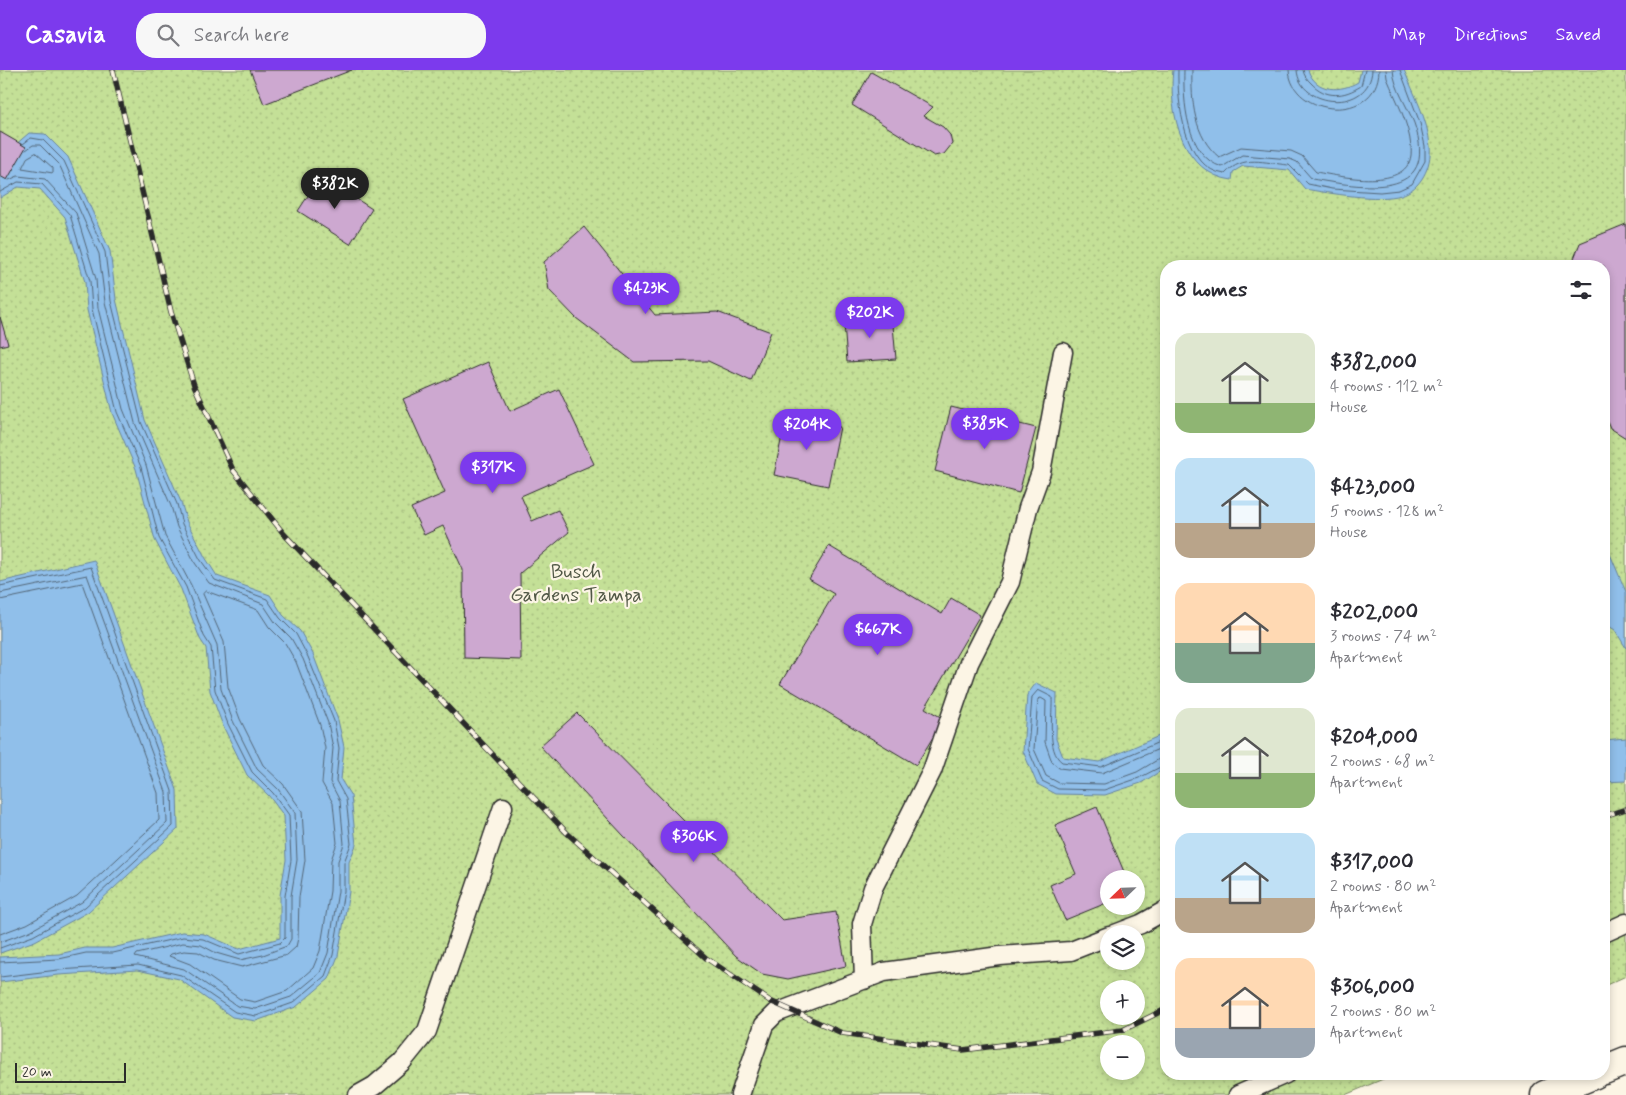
<!DOCTYPE html>
<meta charset="utf-8">
<style>
body{margin:0;font-family:Mynerve,sans-serif;background:#f7f7f7;color:#2b2b33;height:100vh;display:flex;flex-direction:column;font-size:19px;white-space:nowrap}
*{box-sizing:border-box;margin:0}
p{font-size:16px;color:#7c7c81}
.icon{flex:none;width:28px;height:28px;fill:none;stroke:currentColor;stroke-width:2;stroke-linecap:round;stroke-linejoin:round}
.map{position:relative;flex:1;overflow:hidden}
.drawer{position:absolute;left:1160px;top:190px;width:450px;height:820px;display:flex;flex-direction:column;background:#fff;border-radius:20px;box-shadow:0 2px 8px #0003}
.drawer>*{flex:none}
.needle{width:32px;rotate:247deg}
.controls{position:absolute;left:1100px;top:800px;display:grid;gap:10px}
.controls a{display:grid;place-items:center;width:45px;height:45px;border-radius:50%;background:#fff;box-shadow:0 2px 8px #0003;font-size:25px}
.scale{position:absolute;left:15px;bottom:12px;width:111px;box-sizing:border-box;padding-left:5px;border:2px solid #2b2b2b;border-top:0;font-size:14px;line-height:18px;white-space:nowrap;color:#2b2b2b;-webkit-text-stroke:4px #fcf5e5;paint-order:stroke}
.price{position:absolute;translate:-50% -42px;padding:0 11px;border-radius:18px;background:#7c3aed;color:#fff;font-size:16px;line-height:32px;filter:drop-shadow(0 1px 2px #0008)}
.price::after{content:'';position:absolute;left:50%;top:30px;width:15px;height:11px;margin-left:-8px;background:inherit;clip-path:polygon(0 0,100% 0,50% 100%)}
.price.on{background:#222;color:#fff}
ul{padding:0;list-style:none}
li{display:flex;align-items:center;gap:15px;height:125px;padding:0 15px}
li span{display:grid;place-items:center;flex:none;width:140px;height:100px;border-radius:15px;color:#555}
li>.icon{margin-inline-start:auto}
span .icon{width:60px;height:60px;fill:#fffc;stroke-width:1}
li b{font-size:21px}
h2{display:flex;justify-content:space-between;align-items:center;height:60px;padding:0 15px;font-size:21px}
header{display:flex;align-items:center;gap:30px;box-sizing:border-box;height:70px;padding:0 25px;background:#7c3aed;color:#fff}
header strong{font-size:24px}
nav{display:flex;gap:28px;margin-inline-start:auto;font-size:18px}
.search{width:350px;height:45px;background:#f7f7f7;display:flex;align-items:center;gap:12px;box-sizing:border-box;padding:0 18px;border-radius:20px;color:#7c7c81;font-size:19px}
.map>svg:first-child{display:block}
.park{fill:url(#park-dots);stroke:#788661;fill-rule:evenodd}
.water{fill:#90bfea;stroke:#68849e}
.lines{fill:none;stroke-linecap:round;stroke-linejoin:round}
.shore{stroke:#536677;stroke-width:1}
.building{fill:#cda8d0;stroke:#2b2b2b}
.lane-casing{stroke:#2b2b2b;stroke-width:21}
.secondary-casing{stroke:#2b2b2b;stroke-width:31}
.lane{stroke:#fcf5e5;stroke-width:18}
.secondary{stroke:#fcf5e5;stroke-width:28}
.rail-casing{stroke:#2b2b2b;stroke-width:5.5}
.rail{stroke:#fcf5e5;stroke-width:4;stroke-dasharray:11;stroke-linecap:butt}
.labels{text-anchor:middle;dominant-baseline:central;stroke-width:4.5;stroke-linejoin:round;paint-order:stroke}
.park-label{font-size:20px;fill:#515846;stroke:#fcf5e5}
</style>
<header>
<strong>Casavia</strong>
<div class="search"><svg class="icon" aria-label="search" viewBox="0 0 24 24"><circle cx="10" cy="10" r="6"/><path d="M15 15l6 6"/></svg>Search here</div>
<nav><a>Map</a><a>Directions</a><a>Saved</a></nav>
</header>
<div class="map">
<svg width="1626" height="1025" viewBox="0 0 1626 1025">
<defs>
<pattern id="park-dots" width="8" height="8" patternUnits="userSpaceOnUse" patternTransform="scale(1.25)"><rect width="8" height="8" fill="#c4e097"/><path d="M2 2h.1M6 6h.1" fill="none" stroke="#a9c082" stroke-width="1.8" stroke-linecap="round"/></pattern>
</defs>
<rect width="100%" height="100%" fill="#fcf5e5"/>
<filter id="ink" filterUnits="userSpaceOnUse"><feTurbulence type="fractalNoise" baseFrequency=".02" numOctaves="2"/><feDisplacementMap in="SourceGraphic" scale="10" xChannelSelector="R" yChannelSelector="G"/><feConvolveMatrix kernelMatrix="1 2 1 2 8 2 1 2 1" color-interpolation-filters="sRGB"/></filter>
<g filter="url(#ink)">
<!-- park -->
<path class="park" d="M 0,0 L 1626,0 L 1626,906 L 1604,916 L 1604,196 L 1166,196 L 1166,1004 L 1395,1004 L 1345,1025 L 0,1025 ZM 1109,809 L 1136,809 L 1136,836 L 1109,836 ZM 1109,864 L 1136,864 L 1136,891 L 1109,891 ZM 1109,919 L 1136,919 L 1136,946 L 1109,946 ZM 1109,974 L 1136,974 L 1136,1001 L 1109,1001 Z"/>
<!-- water -->
<path class="water" d="M 1173,0 L 1308,0 C 1316,23 1341,22 1358,12 L 1361,0 L 1404,0 C 1414,24 1428,50 1430,76 C 1432,96 1421,119 1401,125 C 1379,132 1328,123 1305,119 L 1289,100 L 1243,96 L 1233,102 L 1232,110 C 1183,104 1168,43 1173,0 Z
M 29,63 L 45,64 L 68,87 L 110,181 L 116,229 L 145,350 L 181,432 L 187,452 L 205,487 L 217,506 L 270,525 L 283,545 L 300,561 L 313,584 L 338,650 L 344,677 L 341,710 L 351,726 L 356,775 L 349,792 L 349,822 L 338,886 L 329,909 L 296,937 L 256,951 L 232,947 L 179,909 L 137,900 L 59,905 L 0,912 L 0,887 L 59,884 L 85,878 L 112,878 L 182,862 L 204,864 L 239,879 L 280,868 L 280,825 L 286,790 L 284,746 L 269,726 L 247,705 L 223,656 L 210,621 L 206,578 L 200,569 L 181,519 L 155,470 L 136,399 L 112,343 L 87,240 L 85,212 L 65,147 L 40,119 L 18,117 L 0,128 L 0,88 Z
M 1604,479 L 1610,484 L 1626,522 L 1626,578 L 1615,560 L 1604,553 Z
M 94,490 L 177,720 L 178,759 L 88,842 L 35,871 L 0,883 L 0,512 Z
M 1036,613 L 1057,623 L 1056,669 L 1063,687 L 1099,692 L 1166,663 L 1166,698 L 1141,713 L 1105,725 L 1056,724 L 1037,714 L 1023,681 L 1027,625 Z
M 1626,668 L 1626,711 L 1604,712 L 1604,670 Z"/>
<g class="lines">
<!-- shore -->
<path class="shore" d="M 1178,0 C 1177,32 1184,99 1225,104 C 1243,84 1264,93 1289,95 L 1308,114 L 1332,119 L 1380,122 L 1399,120 L 1412,114 L 1425,91 L 1425,76 L 1420,53 L 1400,0
M 1184,0 C 1183,30 1186,86 1222,97 L 1242,85 L 1290,89 L 1297,92 L 1312,109 C 1359,117 1442,133 1414,53 C 1408,37 1394,18 1393,0
M 1192,0 C 1191,31 1194,67 1219,87 L 1241,77 L 1291,81 L 1302,86 L 1316,102 C 1343,107 1416,123 1411,77 C 1409,53 1396,30 1387,8 L 1386,0
M 1289,0 C 1291,47 1378,55 1379,0
M 1297,0 C 1299,38 1370,44 1372,0
M 1303,0 C 1304,6 1307,9 1311,13 C 1326,29 1344,27 1361,16 L 1365,0
M 36,83 L 53,98 L 53,103 L 22,98 L 27,88 Z
M 9,110 L 18,106 L 45,109 L 76,143 L 96,209 L 98,238 L 123,339 L 146,395 L 165,466 L 191,515 L 217,575 L 221,619 L 233,651 L 257,699 L 278,719 L 295,743 L 297,790 L 291,826 L 291,869 L 287,876 L 263,885 L 240,890 L 216,883 L 201,875 L 183,873 L 137,884 L 135,887 L 184,899 L 237,936 L 255,939 L 291,927 L 320,903 L 328,883 L 338,821 L 338,791 L 344,774 L 340,731 L 330,712 L 333,678 L 328,653 L 303,589 L 291,568 L 275,552 L 263,534 L 209,513 L 195,493 L 177,457 L 171,436 L 135,353 L 105,232 L 99,184 L 59,94 L 40,75 L 33,75 L 26,80
M 0,122 L 18,112 L 42,114 L 70,145 L 90,211 L 92,239 L 117,342 L 141,397 L 159,468 L 186,517 L 204,566 L 211,577 L 215,620 L 228,654 L 252,702 L 273,723 L 289,745 L 291,790 L 285,826 L 285,868 L 280,873 L 239,884 L 203,869 L 183,867 L 113,883 L 86,883 L 59,889 L 0,892
M 0,516 L 91,497 L 172,721 L 173,756 L 85,837 L 33,866 L 0,878
M 206,521 L 258,540 L 269,557 L 285,573 L 296,592 L 320,655 L 325,678 L 322,713 L 333,733 L 337,773 L 331,790 L 330,821 L 320,881 L 313,898 L 287,921 L 255,932 L 240,929 L 190,894 L 169,886 L 171,884 L 184,881 L 198,882 L 214,890 L 242,897 L 287,885 L 296,877 L 298,868 L 299,827 L 305,790 L 302,741 L 283,714 L 263,695 L 240,649 L 228,617 L 224,572 L 203,524 Z
M 0,523 L 87,505 L 166,722 L 167,753 L 82,832 L 30,861 L 0,872
M 0,530 L 82,513 L 158,723 L 159,750 L 77,826 L 27,854 L 0,864
M 1166,669 L 1101,697 L 1062,692 C 1046,681 1053,644 1052,627 L 1038,620 L 1032,627 L 1028,679 L 1042,711 L 1058,719 L 1104,720 L 1139,708 L 1166,694
M 1166,676 L 1102,703 L 1059,698 L 1052,692 L 1045,672 L 1046,631 L 1041,628 L 1038,629 L 1034,679 L 1046,706 L 1059,713 L 1104,714 L 1137,702 L 1159,689 L 1166,688
M 0,907 L 58,900 L 138,895 L 181,905 L 235,942 L 256,946 L 293,933 L 325,906 L 333,885 L 344,821 L 344,792 L 351,774 L 346,729 L 336,711 L 339,678 L 334,651 L 308,587 L 296,564 L 280,548 L 267,529 L 215,510 L 200,489 L 182,454 L 177,434 L 141,352 L 111,231 L 105,182 L 64,91 L 43,70 L 31,68 L 23,74"/>
</g>
<!-- building -->
<path class="building" d="M 250,0 L 352,0 L 264,34 Z
M 871,2 L 933,37 L 924,46 L 943,57 L 950,65 L 952,74 L 944,84 L 934,86 L 852,35 Z
M 0,62 L 26,77 L 7,110 L 0,106 Z
M 321,106 L 372,139 L 350,174 L 298,141 Z
M 1626,154 L 1626,368 L 1610,358 L 1604,343 L 1604,196 L 1571,196 L 1580,173 Z
M 584,157 L 655,245 L 717,242 L 771,262 L 751,311 L 708,291 L 634,292 L 576,248 L 549,220 L 544,192 Z
M 892,244 L 896,289 L 847,292 L 844,253 Z
M 0,247 L 8,274 L 0,276 Z
M 488,292 L 510,341 L 559,319 L 594,394 L 521,426 L 532,451 L 558,440 L 569,462 L 520,503 L 521,590 L 464,588 L 463,500 L 443,456 L 424,465 L 411,438 L 445,423 L 403,329 Z
M 951,337 L 1036,358 L 1019,423 L 935,401 Z
M 786,346 L 840,357 L 828,416 L 774,405 Z
M 829,476 L 942,544 L 951,528 L 980,545 L 925,638 L 944,649 L 916,695 L 780,614 L 834,524 L 809,509 Z
M 577,643 L 782,850 L 836,842 L 846,896 L 788,909 L 762,904 L 736,886 L 540,676 Z
M 1097,737 L 1127,809 L 1109,809 L 1109,832 L 1065,850 L 1050,815 L 1076,804 L 1055,755 Z"/>
<g class="lines">
<defs>
<path id="lane" d="M 1604,863 L 1626,853
M 1115,864 L 1141,854 L 1166,840
M 864,910 L 862,854 L 873,818 L 932,701 L 969,593 L 1010,512 L 1028,438 L 1041,402 L 1063,282
M 358,1025 L 374,1016 L 402,992 L 427,961 L 503,737
M 740,1025 L 764,955 L 776,943 L 884,902 L 1000,886 L 1071,881 L 1109,866
M 1238,1025 L 1286,1004"/>
<path id="secondary" d="M 1604,1000 L 1626,991
M 1545,1025 L 1595,1004"/>
</defs>
<!-- lane casing -->
<use href="#lane" class="lane-casing"/>
<!-- secondary casing -->
<use href="#secondary" class="secondary-casing"/>
<!-- lane -->
<use href="#lane" class="lane"/>
<!-- secondary -->
<use href="#secondary" class="secondary"/>
<defs>
<path id="rail" d="M 113,0 L 171,242 L 194,315 L 233,400 L 284,464 L 567,763 L 706,888 L 770,931 L 842,963 L 963,980 L 1123,960 L 1166,939
M 1604,746 L 1626,739"/>
</defs>
<!-- rail casing -->
<use href="#rail" class="rail-casing"/>
<!-- rail -->
<use href="#rail" class="rail"/>
</g>
</g>
<g class="labels">
<!-- park labels -->
<g class="park-label">
<text x="576" y="502">Busch<tspan x="576" dy="23">Gardens Tampa</tspan></text>
</g>
</g>
</svg>
<div class="controls">
<a><svg class="needle" viewBox="-14 -14 28 28"><path d="M0-13l5 13h-10z" fill="#e53935"/><path d="M0 13l5-13h-10z" fill="#7c7c81"/></svg></a>
<a><svg class="icon" aria-label="layers" viewBox="0 0 24 24"><path d="M12 4l9 5-9 5-9-5zM3 14l9 5 9-5"/></svg></a>
<a>+</a>
<a>−</a>
</div>
<div class="scale">20 m</div>
<b class="price on" style="left:335px;top:140px">$382K</b>
<b class="price" style="left:646px;top:245px">$423K</b>
<b class="price" style="left:870px;top:269px">$202K</b>
<b class="price" style="left:985px;top:380px">$385K</b>
<b class="price" style="left:807px;top:381px">$204K</b>
<b class="price" style="left:493px;top:424px">$317K</b>
<b class="price" style="left:878px;top:586px">$667K</b>
<b class="price" style="left:694px;top:793px">$306K</b>
<section class="drawer">
<h2>8 homes<svg class="icon" aria-label="filters" viewBox="0 0 24 24"><path d="M4 7h16M4 17h16"/><circle cx="9" cy="7" r="2"/><circle cx="15" cy="17" r="2"/></svg></h2>
<ul>
<li><span style="background:linear-gradient(#dfe7d0 70%,#8fb573 0)"><svg class="icon" aria-label="home" viewBox="0 0 24 24"><path d="M3 11l9-7 9 7M6 9v11h12V9"/></svg></span><div><b>$382,000</b><p>4 rooms · 112 m²</p><p>House</p></div></li>
<li><span style="background:linear-gradient(#bfe0f5 65%,#b9a48a 0)"><svg class="icon" aria-label="home" viewBox="0 0 24 24"><path d="M3 11l9-7 9 7M6 9v11h12V9"/></svg></span><div><b>$423,000</b><p>5 rooms · 128 m²</p><p>House</p></div></li>
<li><span style="background:linear-gradient(#ffd9b3 60%,#7fa58c 0)"><svg class="icon" aria-label="home" viewBox="0 0 24 24"><path d="M3 11l9-7 9 7M6 9v11h12V9"/></svg></span><div><b>$202,000</b><p>3 rooms · 74 m²</p><p>Apartment</p></div></li>
<li><span style="background:linear-gradient(#dfe7d0 65%,#8fb573 0)"><svg class="icon" aria-label="home" viewBox="0 0 24 24"><path d="M3 11l9-7 9 7M6 9v11h12V9"/></svg></span><div><b>$204,000</b><p>2 rooms · 68 m²</p><p>Apartment</p></div></li>
<li><span style="background:linear-gradient(#bfe0f5 65%,#b9a48a 0)"><svg class="icon" aria-label="home" viewBox="0 0 24 24"><path d="M3 11l9-7 9 7M6 9v11h12V9"/></svg></span><div><b>$317,000</b><p>2 rooms · 80 m²</p><p>Apartment</p></div></li>
<li><span style="background:linear-gradient(#ffd9b3 70%,#9aa5b1 0)"><svg class="icon" aria-label="home" viewBox="0 0 24 24"><path d="M3 11l9-7 9 7M6 9v11h12V9"/></svg></span><div><b>$306,000</b><p>2 rooms · 80 m²</p><p>Apartment</p></div></li>
</ul>
</section>
</div>
